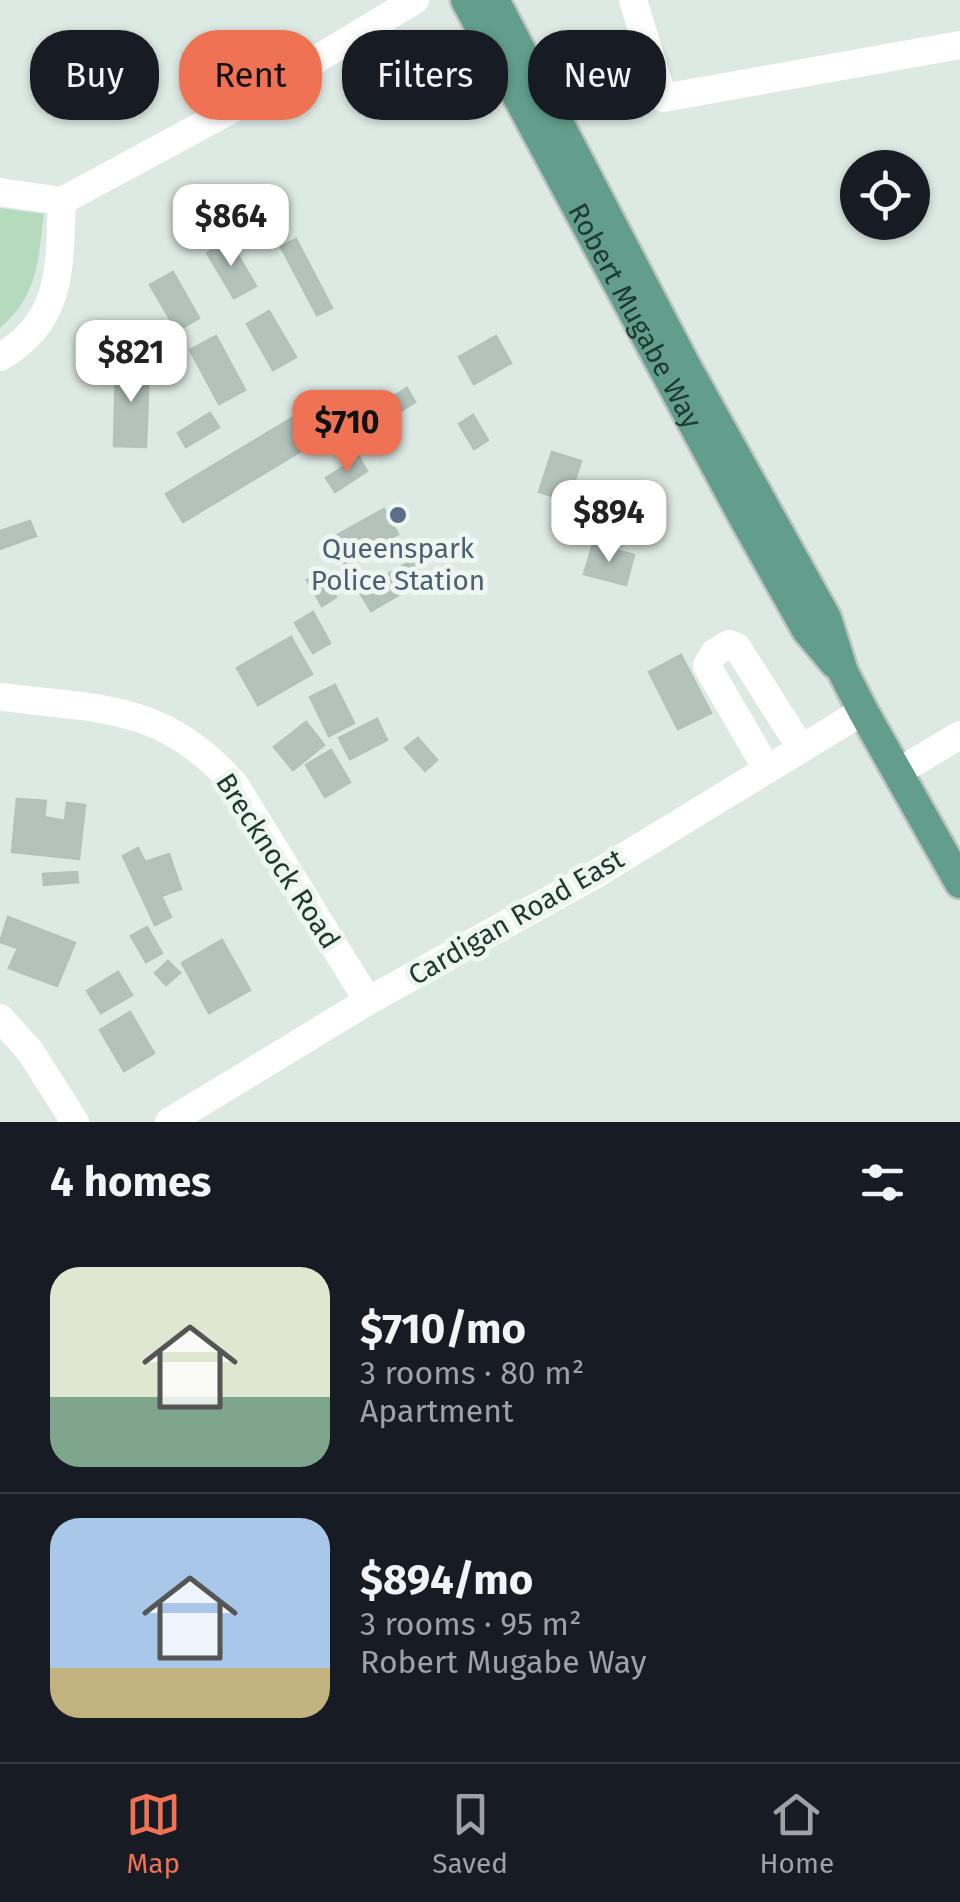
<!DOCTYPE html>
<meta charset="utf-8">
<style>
body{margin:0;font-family:"Fira Sans",sans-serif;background:#242831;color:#f1f3f6;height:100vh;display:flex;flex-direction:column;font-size:38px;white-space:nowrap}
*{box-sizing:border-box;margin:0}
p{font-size:32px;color:#9ea1a6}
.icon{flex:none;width:55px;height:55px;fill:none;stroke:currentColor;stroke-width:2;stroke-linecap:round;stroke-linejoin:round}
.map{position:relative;height:1122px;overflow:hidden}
.sheet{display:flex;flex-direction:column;background:#171b24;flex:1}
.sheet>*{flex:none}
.top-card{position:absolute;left:30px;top:30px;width:900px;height:90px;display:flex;gap:20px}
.controls{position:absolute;left:840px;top:150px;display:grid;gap:20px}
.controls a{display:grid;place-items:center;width:90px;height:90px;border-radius:50%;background:#171b24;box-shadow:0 2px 8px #0004;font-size:50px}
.price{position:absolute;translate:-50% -85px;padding:0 22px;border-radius:20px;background:#fff;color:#222;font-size:32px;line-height:65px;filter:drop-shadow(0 2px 5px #0008)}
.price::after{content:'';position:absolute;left:50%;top:60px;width:30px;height:22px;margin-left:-15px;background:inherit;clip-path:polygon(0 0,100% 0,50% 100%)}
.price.current{background:#ef7255;color:#111}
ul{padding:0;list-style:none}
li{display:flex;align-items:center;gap:30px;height:250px;padding:0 50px}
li+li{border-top:2px solid #363941}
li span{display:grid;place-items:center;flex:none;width:280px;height:200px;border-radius:30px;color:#555}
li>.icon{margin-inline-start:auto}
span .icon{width:120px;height:120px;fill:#fffc;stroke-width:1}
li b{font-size:42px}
h2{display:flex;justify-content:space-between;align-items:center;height:120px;padding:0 50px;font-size:42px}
.chip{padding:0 35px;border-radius:40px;background:#171b24;box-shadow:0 2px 8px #0004;font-size:35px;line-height:90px}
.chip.current{background:#ef7255;color:#111}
.tab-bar{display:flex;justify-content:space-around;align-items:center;height:140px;border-top:2px solid #363941;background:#171b24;font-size:28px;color:#9ea1a6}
.tab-bar a{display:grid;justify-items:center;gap:5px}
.tab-bar .current{color:#ef7255}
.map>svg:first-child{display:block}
.green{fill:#b6dabe}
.building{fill:#b3c3bc;stroke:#b0c2b9;stroke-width:2.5}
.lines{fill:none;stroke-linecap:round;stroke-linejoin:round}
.major-casing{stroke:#bcc3c1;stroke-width:35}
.minor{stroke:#fff;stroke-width:28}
.major{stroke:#629e8b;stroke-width:30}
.service-dot{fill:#5c6f8a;stroke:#edf6f1;stroke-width:4}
.labels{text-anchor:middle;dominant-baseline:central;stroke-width:10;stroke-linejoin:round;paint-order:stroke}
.street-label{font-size:28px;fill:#1f3830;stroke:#edf6f1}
.service-label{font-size:28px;fill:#4e5e75;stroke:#edf6f1}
</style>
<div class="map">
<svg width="960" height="1122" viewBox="0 0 960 1122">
<rect width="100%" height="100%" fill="#dde9e3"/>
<!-- green -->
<path class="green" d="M 0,208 L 44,214 C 38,260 38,296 0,328 Z"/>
<!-- building -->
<path class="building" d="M 296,239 L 332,308 L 317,315 L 281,247 Z
M 229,240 L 256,286 L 234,298 L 207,253 Z
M 173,272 L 199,318 L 177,331 L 150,285 Z
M 269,311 L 296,357 L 273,370 L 247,324 Z
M 216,336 L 245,390 L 219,404 L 190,350 Z
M 496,336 L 511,363 L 474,384 L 459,357 Z
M 116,363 L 149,363 L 146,447 L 114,446 Z
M 407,388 L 415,402 L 383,422 L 375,408 Z
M 317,403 L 334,431 L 183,522 L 166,494 Z
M 210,413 L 219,427 L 186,447 L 178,433 Z
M 473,415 L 488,440 L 474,449 L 459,424 Z
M 552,452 L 581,461 L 568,501 L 539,492 Z
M 359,457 L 367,471 L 335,492 L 326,478 Z
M 384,509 L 398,534 L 344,564 L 330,539 Z
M 30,521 L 36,536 L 0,549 L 0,531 Z
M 593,544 L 634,555 L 626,585 L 584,574 Z
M 413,560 L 424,580 L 371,611 L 359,591 Z
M 321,572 L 336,597 L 322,606 L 307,580 Z
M 313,612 L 330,643 L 313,653 L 295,623 Z
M 291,637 L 312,674 L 258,705 L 237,668 Z
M 681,655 L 711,713 L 678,729 L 649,672 Z
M 335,685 L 354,723 L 329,736 L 310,697 Z
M 377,719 L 387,740 L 350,759 L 339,738 Z
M 306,722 L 324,745 L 293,770 L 274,747 Z
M 418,738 L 437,760 L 425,771 L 405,748 Z
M 331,750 L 350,782 L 325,797 L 306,765 Z
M 17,799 L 46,801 L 44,817 L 65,821 L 67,803 L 85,805 L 79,859 L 12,852 Z
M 138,848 L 145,862 L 169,854 L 181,889 L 161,896 L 171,917 L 155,925 L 123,856 Z
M 77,872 L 78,882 L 44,885 L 43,874 Z
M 8,917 L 75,943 L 57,986 L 9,968 L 18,948 L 0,942 Z
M 147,927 L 162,953 L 146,962 L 131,936 Z
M 222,940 L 250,990 L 209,1013 L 182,963 Z
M 168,961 L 180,973 L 166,985 L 155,973 Z
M 118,972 L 132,995 L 101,1013 L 87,991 Z
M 130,1012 L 154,1053 L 124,1071 L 100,1030 Z"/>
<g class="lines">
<defs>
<g id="major">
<path id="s1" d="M 466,0 L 742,514 L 807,630 L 835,663"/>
<path d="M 494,0 L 685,365 L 826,618 L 843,672 L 863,711 L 960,883"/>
</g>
</defs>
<!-- major casing -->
<use href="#major" class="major-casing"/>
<!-- minor -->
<path class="minor" d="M 633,0 L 663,98 L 960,45
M 0,192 L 62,201 C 59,266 64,321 0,357
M 62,201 L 249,100 L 415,0
M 0,697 C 99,709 165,704 235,785 L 368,1001
M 767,769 L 707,666 L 714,653 L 729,644 L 737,647 L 801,748
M 898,772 L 960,735
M 0,1018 L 30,1051 L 75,1122
M 169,1122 L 368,1001 L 596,874 L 863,711"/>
<!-- major -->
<use href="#major" class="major"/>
</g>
<!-- markers -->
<circle class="service-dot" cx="398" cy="515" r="10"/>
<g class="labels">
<!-- street labels -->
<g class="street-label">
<text stroke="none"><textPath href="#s1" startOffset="358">Robert Mugabe Way</textPath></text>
<text transform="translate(278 861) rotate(57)">Brecknock Road</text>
<text transform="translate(516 917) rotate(-30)">Cardigan Road East</text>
</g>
<!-- service labels -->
<g class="service-label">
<text x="398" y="548">Queenspark<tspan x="398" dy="32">Police Station</tspan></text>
</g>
</g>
</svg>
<div class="controls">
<a><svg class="icon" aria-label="locate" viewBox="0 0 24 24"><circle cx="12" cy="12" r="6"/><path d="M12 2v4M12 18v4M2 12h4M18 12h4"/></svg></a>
</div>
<b class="price" style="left:231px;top:269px">$864</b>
<b class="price" style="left:131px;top:405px">$821</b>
<b class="price current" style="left:347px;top:475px">$710</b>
<b class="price" style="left:609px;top:565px">$894</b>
<div class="top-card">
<a class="chip">Buy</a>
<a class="chip current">Rent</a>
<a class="chip">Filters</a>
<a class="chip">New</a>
</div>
</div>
<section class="sheet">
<h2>4 homes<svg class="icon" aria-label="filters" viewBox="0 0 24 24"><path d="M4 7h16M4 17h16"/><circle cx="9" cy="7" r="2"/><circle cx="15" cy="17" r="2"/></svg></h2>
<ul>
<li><span style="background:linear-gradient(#dfe7d0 65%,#7fa58c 0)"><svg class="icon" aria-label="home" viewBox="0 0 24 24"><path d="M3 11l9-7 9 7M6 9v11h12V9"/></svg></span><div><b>$710/mo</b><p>3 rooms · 80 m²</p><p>Apartment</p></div></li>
<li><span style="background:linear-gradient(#a9c7e8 75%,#c2b280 0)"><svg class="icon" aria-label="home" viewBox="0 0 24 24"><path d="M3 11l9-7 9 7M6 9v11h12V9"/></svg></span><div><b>$894/mo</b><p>3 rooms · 95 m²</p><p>Robert Mugabe Way</p></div></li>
</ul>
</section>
<nav class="tab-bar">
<a class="current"><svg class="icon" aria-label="map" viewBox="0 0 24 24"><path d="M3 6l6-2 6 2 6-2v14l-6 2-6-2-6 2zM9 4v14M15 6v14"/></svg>Map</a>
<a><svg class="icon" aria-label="saved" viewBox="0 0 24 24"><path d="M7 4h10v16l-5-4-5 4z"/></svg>Saved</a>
<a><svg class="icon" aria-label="home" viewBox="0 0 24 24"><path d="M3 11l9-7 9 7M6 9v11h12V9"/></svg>Home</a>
</nav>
